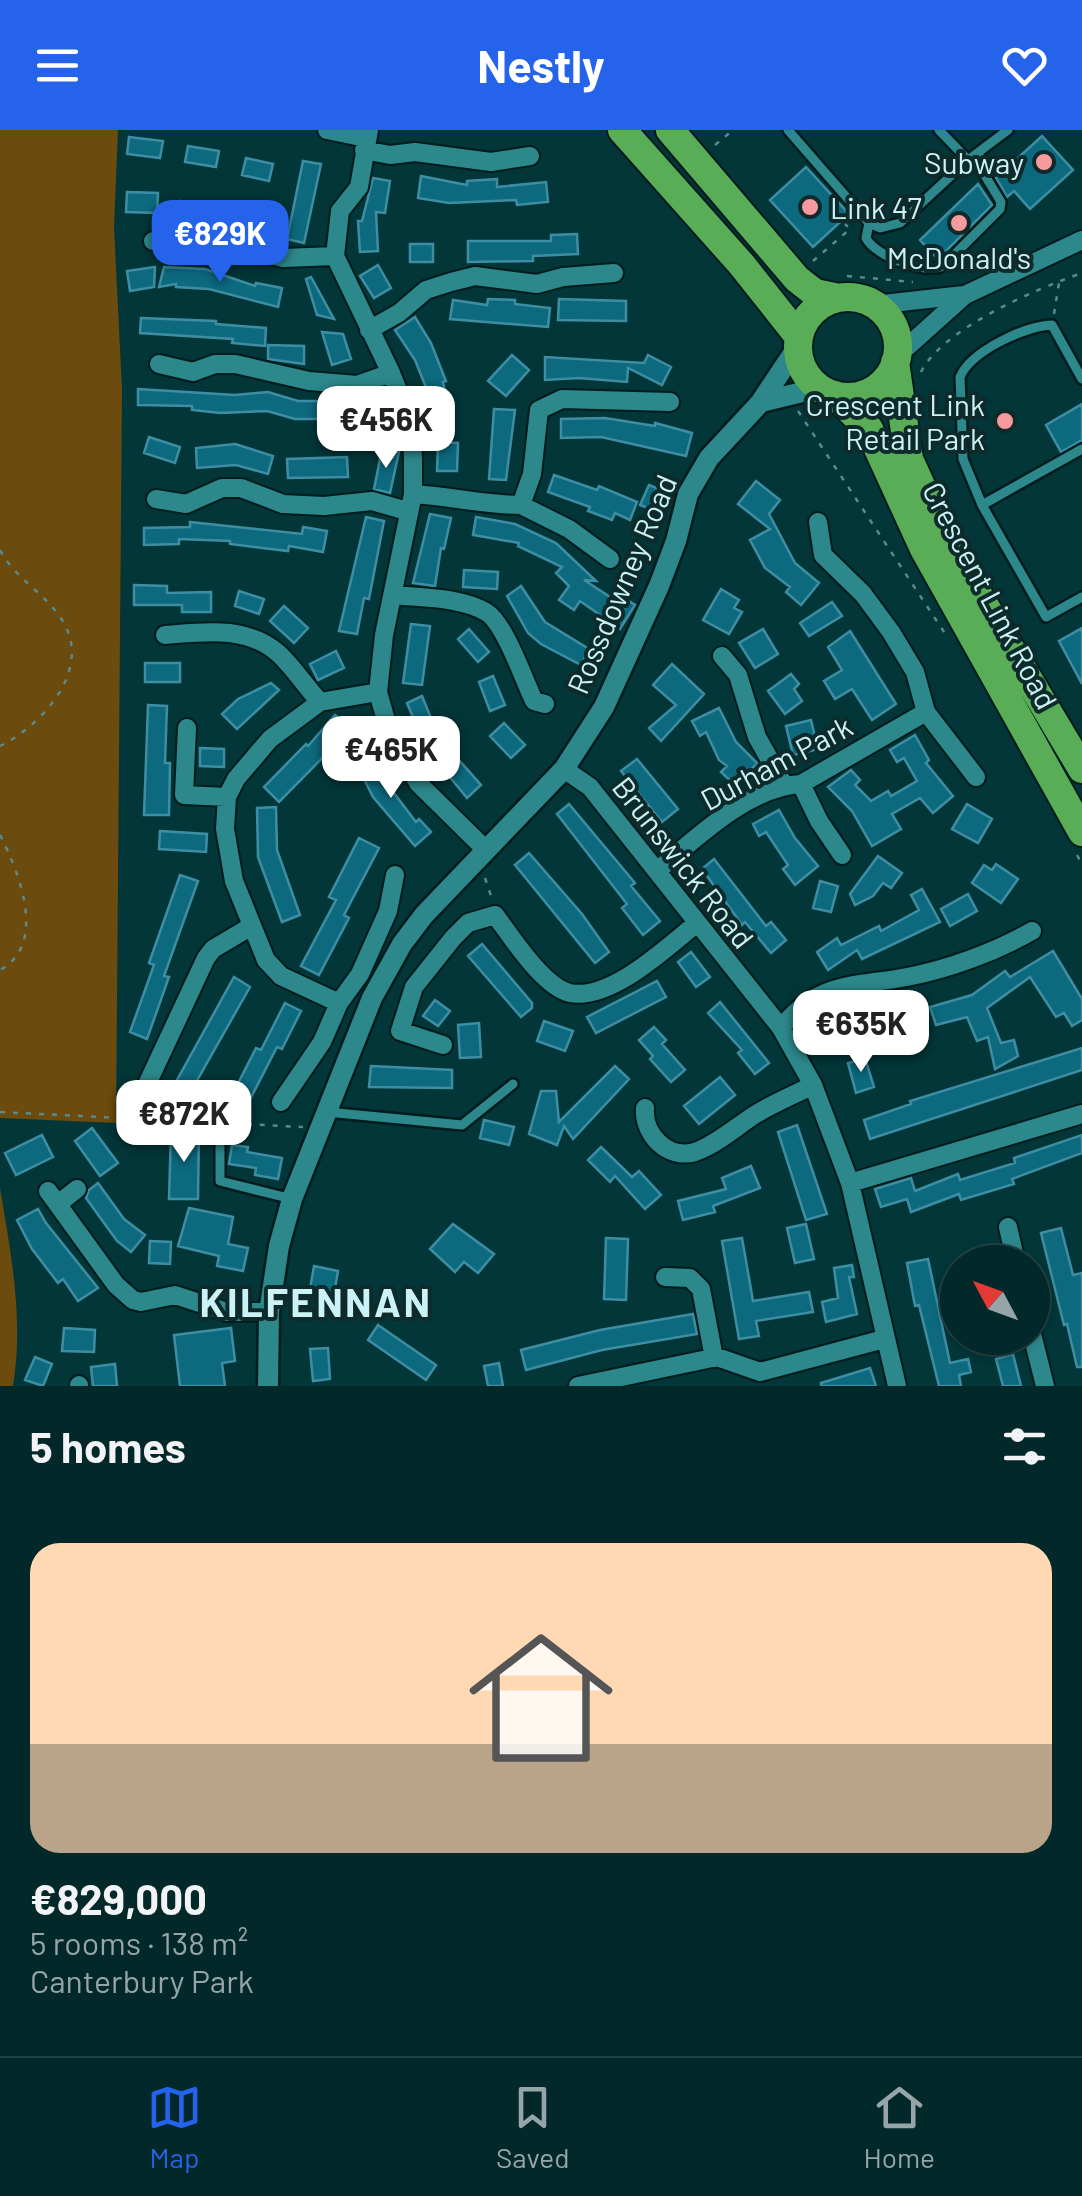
<!DOCTYPE html>
<meta charset="utf-8">
<style>
body{margin:0;font-family:Barlow,sans-serif;background:#0c3032;color:#f1f3f6;height:100vh;display:flex;flex-direction:column;font-size:38px;white-space:nowrap}
*{box-sizing:border-box;margin:0}
p{font-size:32px;color:#96a6a8}
.icon{flex:none;width:55px;height:55px;fill:none;stroke:currentColor;stroke-width:2;stroke-linecap:round;stroke-linejoin:round}
.map{position:relative;height:1256px;overflow:hidden}
.panel{display:flex;flex-direction:column;background:#02282a;flex:1}
.panel>*{flex:none}
.needle{width:65px;rotate:311deg}
.tools{position:absolute;left:940px;top:1115px;display:grid;gap:20px}
.tools a{display:grid;place-items:center;width:110px;height:110px;border-radius:50%;background:#02282a;box-shadow:0 2px 8px #0004,0 0 0 2px #234447;font-size:50px}
.price{position:absolute;translate:-50% -85px;padding:0 22px;border-radius:20px;background:#fff;color:#222;font-size:32px;line-height:65px;filter:drop-shadow(0 2px 5px #0008)}
.price::after{content:'';position:absolute;left:50%;top:60px;width:30px;height:22px;margin-left:-15px;background:inherit;clip-path:polygon(0 0,100% 0,50% 100%)}
.price.on{background:#2563eb;color:#fff}
ul{padding:0;list-style:none}
li{display:grid;align-content:center;gap:20px;height:530px;padding:0 30px}
li span{display:grid;place-items:center;height:310px;border-radius:30px;color:#555}
li>.icon{margin-inline-start:auto}
span .icon{width:180px;height:180px;fill:#fffc;stroke-width:1}
li b{font-size:42px}
h2{display:flex;justify-content:space-between;align-items:center;height:120px;padding:0 30px;font-size:42px}
header{display:flex;justify-content:space-between;align-items:center;height:130px;padding:0 30px;background:#2563eb;color:#fff;font-size:45px;font-weight:700}
.tabs{display:flex;justify-content:space-around;align-items:center;height:140px;border-top:2px solid #234447;background:#02282a;font-size:28px;color:#96a6a8}
.tabs a{display:grid;justify-items:center;gap:5px}
.tabs .on{color:#2563eb}
.map>svg:first-child{display:block}
.green{fill:#6b4b0e}
.building{fill:#0c697e;stroke:#3e8ea3;stroke-width:2.5}
.lines{fill:none;stroke-linecap:round;stroke-linejoin:round}
.service-casing{stroke:#011c1d;stroke-width:14}
.minor-casing{stroke:#011c1d;stroke-width:22}
.tertiary-casing{stroke:#011c1d;stroke-width:25}
.trunk-casing{stroke:#011c1d;stroke-width:32}
.path{stroke:#5b8a8c;stroke-width:2.5;stroke-dasharray:5 8;stroke-linecap:butt}
.service{stroke:#2d888b;stroke-width:9}
.minor{stroke:#2d888b;stroke-width:18}
.tertiary{stroke:#2d888b;stroke-width:20}
.trunk{stroke:#5aad57;stroke-width:28}
.poi-dot{fill:#f59b9d;stroke:#0e2a2b;stroke-width:4}
.labels{text-anchor:middle;dominant-baseline:central;stroke-width:8;stroke-linejoin:round;paint-order:stroke}
.poi-label{font-size:30px;fill:#cbf3f5;stroke:#0e2a2b;text-anchor:end}
.street-label{font-size:30px;fill:#cbf3f5;stroke:#0e2a2b}
.district-label{font-size:40px;font-weight:bold;letter-spacing:2.5px;fill:#cbf3f5;stroke:#0e2a2b}
</style>
<header><svg class="icon" aria-label="menu" viewBox="0 0 24 24"><path d="M4 6h16M4 12h16M4 18h16"/></svg>Nestly<svg class="icon" aria-label="heart" viewBox="0 0 24 24"><path d="M12 20l-8-8c-3-5 5-10 8-4 3-6 11-1 8 4z"/></svg></header>
<div class="map">
<svg width="1082" height="1256" viewBox="0 0 1082 1256">
<rect width="100%" height="100%" fill="#023638"/>
<!-- green -->
<path class="green" d="M 0,0 L 118,0 L 114,97 L 122,259 L 116,993 L 0,988 Z
M 0,1058 C 11,1124 24,1190 13,1256 L 0,1256 Z"/>
<!-- building -->
<path class="building" d="M 1042,6 L 1073,40 L 1030,79 L 1014,61 L 1007,67 L 996,48 Z
M 129,7 L 163,11 L 160,28 L 127,24 Z
M 188,16 L 219,21 L 216,37 L 185,32 Z
M 246,28 L 273,34 L 269,51 L 242,45 Z
M 303,31 L 321,34 L 304,113 L 287,109 Z
M 806,37 L 849,84 L 813,117 L 770,70 Z
M 421,46 L 467,55 L 467,51 L 497,49 L 497,57 L 546,52 L 548,72 L 517,75 L 516,70 L 449,73 L 418,68 Z
M 373,48 L 390,51 L 385,83 L 376,82 L 378,121 L 360,122 L 358,91 L 362,91 Z
M 978,54 L 992,75 L 938,129 L 920,110 Z
M 127,62 L 158,63 L 157,83 L 126,82 Z
M 181,71 L 262,91 L 258,108 L 176,90 Z
M 577,104 L 578,124 L 533,126 L 533,131 L 468,132 L 468,111 L 551,111 L 551,105 Z
M 410,114 L 433,114 L 433,132 L 410,132 Z
M 378,135 L 391,158 L 374,168 L 360,146 Z
M 155,137 L 154,157 L 130,161 L 127,141 Z
M 164,137 L 205,139 L 255,156 L 256,153 L 282,158 L 278,177 L 209,159 L 176,157 L 176,154 L 159,157 Z
M 311,147 L 334,189 L 317,185 L 306,149 Z
M 488,169 L 515,170 L 515,174 L 550,178 L 548,197 L 450,189 L 453,170 L 487,175 Z
M 559,169 L 626,171 L 626,191 L 558,190 Z
M 415,187 L 431,213 L 446,251 L 443,252 L 451,290 L 435,294 L 427,260 L 415,230 L 395,200 Z
M 141,188 L 216,191 L 216,194 L 266,198 L 265,216 L 232,213 L 233,209 L 140,203 Z
M 322,202 L 343,204 L 351,229 L 332,235 Z
M 268,215 L 304,216 L 304,234 L 268,229 Z
M 512,225 L 529,240 L 506,266 L 488,251 Z
M 648,225 L 671,237 L 662,255 L 628,238 L 627,252 L 579,248 L 545,250 L 545,227 L 644,233 Z
M 138,259 L 235,265 L 268,262 L 298,271 L 342,271 L 342,289 L 295,289 L 267,281 L 220,283 L 192,280 L 192,276 L 138,275 Z
M 1082,274 L 1082,310 L 1061,322 L 1046,295 Z
M 379,277 L 380,302 L 360,303 L 359,278 Z
M 494,279 L 515,280 L 506,350 L 489,349 Z
M 605,288 L 655,296 L 655,293 L 692,303 L 686,326 L 601,307 L 561,308 L 561,289 Z
M 149,307 L 180,317 L 175,333 L 144,323 Z
M 438,312 L 458,313 L 457,341 L 437,341 Z
M 235,314 L 273,326 L 268,344 L 236,335 L 197,338 L 196,318 Z
M 382,319 L 399,322 L 390,363 L 374,359 Z
M 347,327 L 348,347 L 288,348 L 287,329 Z
M 554,345 L 597,360 L 599,356 L 637,372 L 630,390 L 615,383 L 612,390 L 588,381 L 590,377 L 548,362 Z
M 756,351 L 780,370 L 769,384 L 795,433 L 819,453 L 801,475 L 786,462 L 790,457 L 765,438 L 750,410 L 770,399 L 738,374 Z
M 649,355 L 666,362 L 658,382 L 640,375 Z
M 430,384 L 451,388 L 444,419 L 441,418 L 435,456 L 413,453 Z
M 366,387 L 384,391 L 369,469 L 364,468 L 357,504 L 339,501 Z
M 476,387 L 515,394 L 556,413 L 596,451 L 584,450 L 615,470 L 619,465 L 635,475 L 620,499 L 580,471 L 574,480 L 559,470 L 569,456 L 556,443 L 562,437 L 518,416 L 519,413 L 473,405 Z
M 190,392 L 302,404 L 303,397 L 327,401 L 323,422 L 289,416 L 288,421 L 230,414 L 230,411 L 179,409 L 179,414 L 144,415 L 144,398 L 190,397 Z
M 464,440 L 498,442 L 497,459 L 463,457 Z
M 134,455 L 167,456 L 167,463 L 211,462 L 211,482 L 182,482 L 182,475 L 134,475 Z
M 521,456 L 545,492 L 589,519 L 581,535 L 541,514 L 528,503 L 507,466 Z
M 721,459 L 739,470 L 734,478 L 742,482 L 729,504 L 703,490 Z
M 239,461 L 264,469 L 259,484 L 235,476 Z
M 832,472 L 842,486 L 809,506 L 800,493 Z
M 284,476 L 308,498 L 294,513 L 270,491 Z
M 411,494 L 430,496 L 422,555 L 403,553 Z
M 1082,498 L 1082,554 L 1059,511 Z
M 469,499 L 489,522 L 478,532 L 458,509 Z
M 763,499 L 778,524 L 755,538 L 739,513 Z
M 850,501 L 896,574 L 872,590 L 852,559 L 835,569 L 824,551 L 842,540 L 828,517 Z
M 336,521 L 344,538 L 318,550 L 310,534 Z
M 145,533 L 180,533 L 180,552 L 145,552 Z
M 672,534 L 704,564 L 661,611 L 649,598 L 676,575 L 653,555 Z
M 791,544 L 799,554 L 794,559 L 802,571 L 785,584 L 768,561 Z
M 493,546 L 505,575 L 490,581 L 479,552 Z
M 271,553 L 279,560 L 237,599 L 222,584 L 238,569 Z
M 422,566 L 433,593 L 428,595 L 481,655 L 467,668 L 426,618 L 407,573 Z
M 148,575 L 167,576 L 165,633 L 170,633 L 169,685 L 144,685 Z
M 719,578 L 736,612 L 757,633 L 736,656 L 721,642 L 727,636 L 719,630 L 706,602 L 700,606 L 692,591 Z
M 335,585 L 359,605 L 346,620 L 337,613 L 279,672 L 264,657 L 306,614 L 308,616 Z
M 811,590 L 818,619 L 793,625 L 786,596 Z
M 504,593 L 525,615 L 511,628 L 490,606 Z
M 915,605 L 929,630 L 926,633 L 953,666 L 933,683 L 920,668 L 892,684 L 901,699 L 872,716 L 852,681 L 828,657 L 851,640 L 860,650 L 855,655 L 871,671 L 888,661 L 891,666 L 917,651 L 904,628 L 897,632 L 890,620 Z
M 200,618 L 224,619 L 224,637 L 200,636 Z
M 370,623 L 381,646 L 416,692 L 419,689 L 431,702 L 415,716 L 373,667 L 355,631 Z
M 637,629 L 678,679 L 662,692 L 621,641 Z
M 569,674 L 635,753 L 631,756 L 660,791 L 643,805 L 622,778 L 627,774 L 557,684 Z
M 967,674 L 992,689 L 978,713 L 952,699 Z
M 276,677 L 277,720 L 300,785 L 282,792 L 258,727 L 257,678 Z
M 779,680 L 795,708 L 818,736 L 795,755 L 783,739 L 788,735 L 766,702 L 759,706 L 753,694 Z
M 160,701 L 207,704 L 206,722 L 159,719 Z
M 359,708 L 379,718 L 344,785 L 349,788 L 319,845 L 301,836 L 336,770 L 329,767 Z
M 529,723 L 582,784 L 609,822 L 595,833 L 515,735 Z
M 878,726 L 902,743 L 891,758 L 883,753 L 873,766 L 855,775 L 850,764 Z
M 714,729 L 766,796 L 771,792 L 786,810 L 771,823 L 745,792 L 742,795 L 702,739 Z
M 996,734 L 1018,749 L 1001,773 L 972,753 L 984,735 L 992,740 Z
M 180,745 L 198,751 L 164,846 L 169,847 L 147,909 L 130,902 L 154,835 L 149,833 Z
M 820,751 L 838,756 L 831,782 L 813,778 Z
M 922,759 L 940,792 L 862,829 L 857,820 L 828,840 L 817,822 L 837,808 L 841,815 L 879,796 L 881,801 L 919,780 L 911,765 Z
M 968,764 L 977,781 L 950,796 L 941,779 Z
M 482,814 L 532,873 L 532,878 L 521,887 L 468,826 Z
M 1053,821 L 1082,869 L 1082,890 L 1072,896 L 1064,883 L 1056,887 L 1030,847 L 987,878 L 1001,913 L 1014,910 L 1018,926 L 995,939 L 988,907 L 977,911 L 967,887 L 936,895 L 930,877 L 972,865 L 1005,841 L 1010,847 Z
M 691,822 L 710,847 L 696,857 L 678,832 Z
M 234,847 L 250,857 L 182,977 L 167,968 Z
M 657,851 L 666,867 L 596,903 L 587,887 Z
M 435,870 L 450,881 L 438,896 L 423,886 Z
M 720,872 L 769,933 L 755,944 L 738,923 L 742,920 L 708,883 Z
M 285,873 L 301,881 L 282,919 L 277,917 L 243,983 L 227,975 L 256,918 L 261,920 Z
M 914,875 L 919,891 L 885,900 L 884,896 L 839,906 L 835,886 L 866,879 L 868,887 Z
M 544,891 L 573,901 L 565,921 L 537,911 Z
M 479,893 L 481,927 L 460,928 L 458,895 Z
M 654,897 L 666,910 L 662,914 L 685,940 L 671,952 L 650,929 L 653,926 L 639,910 Z
M 1082,918 L 1082,940 L 870,1009 L 864,990 L 911,974 L 910,971 Z
M 865,928 L 874,957 L 856,963 L 848,933 Z
M 371,936 L 452,940 L 452,958 L 369,957 Z
M 615,936 L 629,949 L 573,1009 L 564,996 L 557,1015 L 529,1004 L 541,961 L 556,961 L 559,992 Z
M 720,947 L 735,965 L 699,994 L 684,976 Z
M 484,990 L 514,997 L 509,1015 L 480,1008 Z
M 797,995 L 827,1084 L 806,1090 L 778,1002 Z
M 92,998 L 118,1033 L 100,1046 L 75,1011 Z
M 171,1000 L 199,1000 L 198,1069 L 169,1069 Z
M 42,1005 L 53,1027 L 16,1045 L 5,1023 Z
M 1082,1005 L 1082,1023 L 1012,1049 L 1014,1054 L 961,1070 L 959,1064 L 911,1082 L 907,1069 L 881,1077 L 875,1059 L 911,1048 L 915,1061 L 958,1044 L 960,1050 L 1015,1033 L 1014,1028 Z
M 232,1015 L 248,1017 L 247,1022 L 282,1028 L 278,1049 L 255,1045 L 256,1038 L 229,1034 Z
M 601,1017 L 632,1047 L 639,1041 L 661,1065 L 645,1079 L 615,1046 L 610,1052 L 588,1030 Z
M 751,1036 L 760,1058 L 713,1076 L 715,1082 L 683,1090 L 678,1071 L 726,1059 L 722,1048 Z
M 98,1053 L 124,1089 L 145,1105 L 131,1122 L 117,1111 L 86,1068 L 89,1060 Z
M 189,1078 L 233,1087 L 228,1114 L 248,1118 L 243,1141 L 217,1136 L 219,1126 L 178,1116 Z
M 38,1079 L 46,1093 L 98,1158 L 78,1171 L 63,1149 L 58,1153 L 32,1119 L 17,1090 Z
M 453,1094 L 494,1124 L 478,1143 L 464,1132 L 455,1142 L 430,1119 Z
M 806,1094 L 814,1129 L 795,1133 L 787,1098 Z
M 1061,1098 L 1073,1145 L 1082,1143 L 1082,1237 L 1077,1237 L 1067,1194 L 1064,1195 L 1041,1103 Z
M 606,1108 L 628,1109 L 626,1170 L 604,1169 Z
M 742,1108 L 753,1171 L 809,1162 L 813,1182 L 756,1191 L 759,1206 L 739,1209 L 722,1111 Z
M 150,1111 L 171,1112 L 170,1134 L 149,1133 Z
M 928,1129 L 950,1233 L 968,1229 L 971,1242 L 959,1245 L 961,1256 L 939,1256 L 919,1175 L 915,1176 L 907,1133 Z
M 852,1135 L 854,1147 L 849,1147 L 857,1184 L 826,1192 L 822,1172 L 838,1168 L 834,1138 Z
M 314,1136 L 338,1141 L 334,1164 L 310,1159 Z
M 693,1184 L 697,1204 L 602,1220 L 526,1240 L 521,1220 L 600,1200 Z
M 378,1195 L 436,1235 L 426,1250 L 368,1210 Z
M 64,1198 L 95,1200 L 94,1222 L 62,1221 Z
M 231,1198 L 235,1231 L 222,1233 L 225,1256 L 180,1256 L 174,1205 Z
M 328,1218 L 330,1249 L 313,1251 L 310,1219 Z
M 1013,1224 L 1021,1256 L 1003,1256 L 996,1229 Z
M 35,1227 L 52,1234 L 43,1256 L 25,1250 Z
M 499,1233 L 503,1256 L 488,1256 L 484,1236 Z
M 115,1234 L 117,1256 L 93,1256 L 91,1237 Z
M 870,1238 L 876,1256 L 821,1256 L 821,1253 Z"/>
<g class="lines">
<defs>
<path id="service" d="M 788,0 L 869,93 L 880,98 L 900,93 L 968,30 L 1008,0
M 939,0 L 968,30
M 869,93 L 866,108 C 875,126 925,145 943,136 L 1000,79 L 1001,72 L 981,39 L 979,23
M 1082,319 L 982,375 L 1046,487 L 1082,467
M 982,375 L 963,329 L 960,247 C 971,221 1025,196 1052,195 L 1082,249
M 327,982 L 462,995 L 513,954
M 220,1013 L 220,1051 L 292,1069"/>
<path id="minor" d="M 327,0 L 366,8
M 369,0 L 359,57 L 340,81 L 335,126 L 391,243 L 411,293 L 413,328 L 413,364 L 384,505 L 378,562 L 387,594 L 418,653 L 486,720
M 364,20 L 390,25 L 415,22 L 491,32 L 530,26
M 153,111 L 217,110 L 283,128 L 335,126
M 874,175 L 964,165
M 369,200 L 399,183 L 426,160 L 451,152 L 475,146 L 537,154 L 563,147 L 614,143
M 897,226 L 965,165 L 1082,110
M 159,234 L 193,242 L 215,234 L 235,234 L 309,251 L 357,255 L 391,243
M 413,364 C 449,366 484,375 521,375 L 532,344 L 539,280 L 562,269 L 670,272
M 156,369 L 186,374 L 222,358 L 241,358 L 283,374 L 324,376 L 372,371 L 407,381
M 521,375 L 569,399 L 610,429
M 818,392 L 823,425 L 863,464 L 891,502 L 915,542 L 926,582 L 976,647
M 393,465 C 422,468 461,467 486,482 C 504,492 524,550 534,571 L 545,574
M 165,505 C 203,502 247,495 279,524 C 294,538 306,557 320,572
M 722,526 L 738,545 L 757,607 L 784,655
M 187,598 L 184,665 L 227,667
M 564,639 L 590,657 L 781,898 L 813,955 L 850,1053 L 897,1256
M 801,654 L 819,691 L 842,725
M 657,741 C 696,708 748,657 801,654 L 926,582
M 339,873 L 281,846 L 266,830 L 234,751 L 225,699 L 227,667 L 236,649 L 270,609 L 320,572 L 378,562
M 781,898 C 818,851 854,857 907,847 C 949,839 995,822 1032,801
M 443,915 L 400,901 L 414,857 L 453,808 L 468,793 L 495,785 C 511,806 543,857 570,863 C 611,871 667,817 697,793
M 142,965 L 206,828 L 213,819 L 250,797
M 281,972 L 322,912 L 339,873 L 360,844 L 388,781 L 395,745
M 645,978 C 643,1005 668,1030 695,1022 C 716,1015 737,996 756,984 C 774,973 794,965 813,955
M 850,1053 L 1082,984
M 48,1061 L 116,1155 L 133,1170 L 141,1172 L 175,1165 L 227,1182 L 269,1182
M 58,1074 L 77,1059
M 1008,1097 L 1016,1132
M 665,1147 L 690,1148 L 701,1159 L 714,1228
M 1032,1204 L 1045,1256
M 79,1255 L 79,1256
M 578,1256 L 717,1227 L 760,1242 L 884,1209"/>
<path id="tertiary" d="M 761,272 L 819,258
M 268,1256 L 269,1182 L 279,1116 L 292,1069 L 372,868 L 402,814 L 424,785 L 564,639 L 604,577 L 659,456 L 676,411 L 688,364 L 709,328 L 760,273 L 798,216"/>
<path id="trunk" d="M 622,0 L 742,135 L 799,207
M 670,0 L 797,149 L 815,163 L 839,168
M798 217a50 50 0 1 1 100 0a50 50 0 1 1-100 0Z
M 895,232 L 909,329 L 934,384 L 961,436 L 1082,639
M 835,265 L 869,299 L 924,419 L 1082,702"/>
</defs>
<!-- service casing -->
<use href="#service" class="service-casing"/>
<!-- minor casing -->
<use href="#minor" class="minor-casing"/>
<!-- tertiary casing -->
<use href="#tertiary" class="tertiary-casing"/>
<!-- trunk casing -->
<use href="#trunk" class="trunk-casing"/>
<!-- path -->
<path class="path" d="M 715,15 L 733,0
M 813,131 L 850,99 L 845,94
M 847,146 L 913,152
M 1054,184 L 1059,153
M 921,242 C 942,199 1036,159 1082,143
M 798,281 L 948,508
M 0,420 C 16,451 51,466 66,497 C 89,545 39,597 0,616
M 0,705 C 19,742 48,814 0,840
M 1077,725 L 1082,734
M 485,748 L 492,769
M 0,982 L 303,997"/>
<!-- service -->
<use href="#service" class="service"/>
<!-- minor -->
<use href="#minor" class="minor"/>
<!-- tertiary -->
<use href="#tertiary" class="tertiary"/>
<!-- trunk -->
<use href="#trunk" class="trunk"/>
</g>
<!-- markers -->
<g class="poi-dot">
<circle cx="1044" cy="32" r="10"/>
<circle cx="810" cy="77" r="10"/>
<circle cx="959" cy="93" r="10"/>
<circle cx="1005" cy="291" r="10"/>
</g>
<g class="labels">
<!-- poi labels -->
<g class="poi-label">
<text x="1024" y="32">Subway</text>
<text x="830" y="77" text-anchor="start">Link 47</text>
<text x="959" y="127" text-anchor="middle">McDonald's</text>
<text x="985" y="274">Crescent Link<tspan x="985" dy="34">Retail Park</tspan></text>
</g>
<!-- street labels -->
<g class="street-label">
<text transform="translate(621 454) rotate(-67)">Rossdowney Road</text>
<text transform="translate(991 465) rotate(62)">Crescent Link Road</text>
<text transform="translate(776 632) rotate(-28)">Durham Park</text>
<text transform="translate(684 732) rotate(52)">Brunswick Road</text>
</g>
<!-- district labels -->
<g class="district-label">
<text x="316" y="1171">KILFENNAN</text>
</g>
</g>
</svg>
<div class="tools">
<a><svg class="needle" viewBox="-14 -14 28 28"><path d="M0-13l5 13h-10z" fill="#e53935"/><path d="M0 13l5-13h-10z" fill="#96a6a8"/></svg></a>
</div>
<b class="price on" style="left:220px;top:155px">€829K</b>
<b class="price" style="left:386px;top:341px">€456K</b>
<b class="price" style="left:391px;top:671px">€465K</b>
<b class="price" style="left:861px;top:945px">€635K</b>
<b class="price" style="left:184px;top:1035px">€872K</b>
</div>
<section class="panel">
<h2>5 homes<svg class="icon" aria-label="filters" viewBox="0 0 24 24"><path d="M4 7h16M4 17h16"/><circle cx="9" cy="7" r="2"/><circle cx="15" cy="17" r="2"/></svg></h2>
<ul>
<li><span style="background:linear-gradient(#ffd9b3 65%,#b9a48a 0)"><svg class="icon" aria-label="home" viewBox="0 0 24 24"><path d="M3 11l9-7 9 7M6 9v11h12V9"/></svg></span><div><b>€829,000</b><p>5 rooms · 138 m²</p><p>Canterbury Park</p></div></li>
</ul>
</section>
<nav class="tabs">
<a class="on"><svg class="icon" aria-label="map" viewBox="0 0 24 24"><path d="M3 6l6-2 6 2 6-2v14l-6 2-6-2-6 2zM9 4v14M15 6v14"/></svg>Map</a>
<a><svg class="icon" aria-label="saved" viewBox="0 0 24 24"><path d="M7 4h10v16l-5-4-5 4z"/></svg>Saved</a>
<a><svg class="icon" aria-label="home" viewBox="0 0 24 24"><path d="M3 11l9-7 9 7M6 9v11h12V9"/></svg>Home</a>
</nav>
